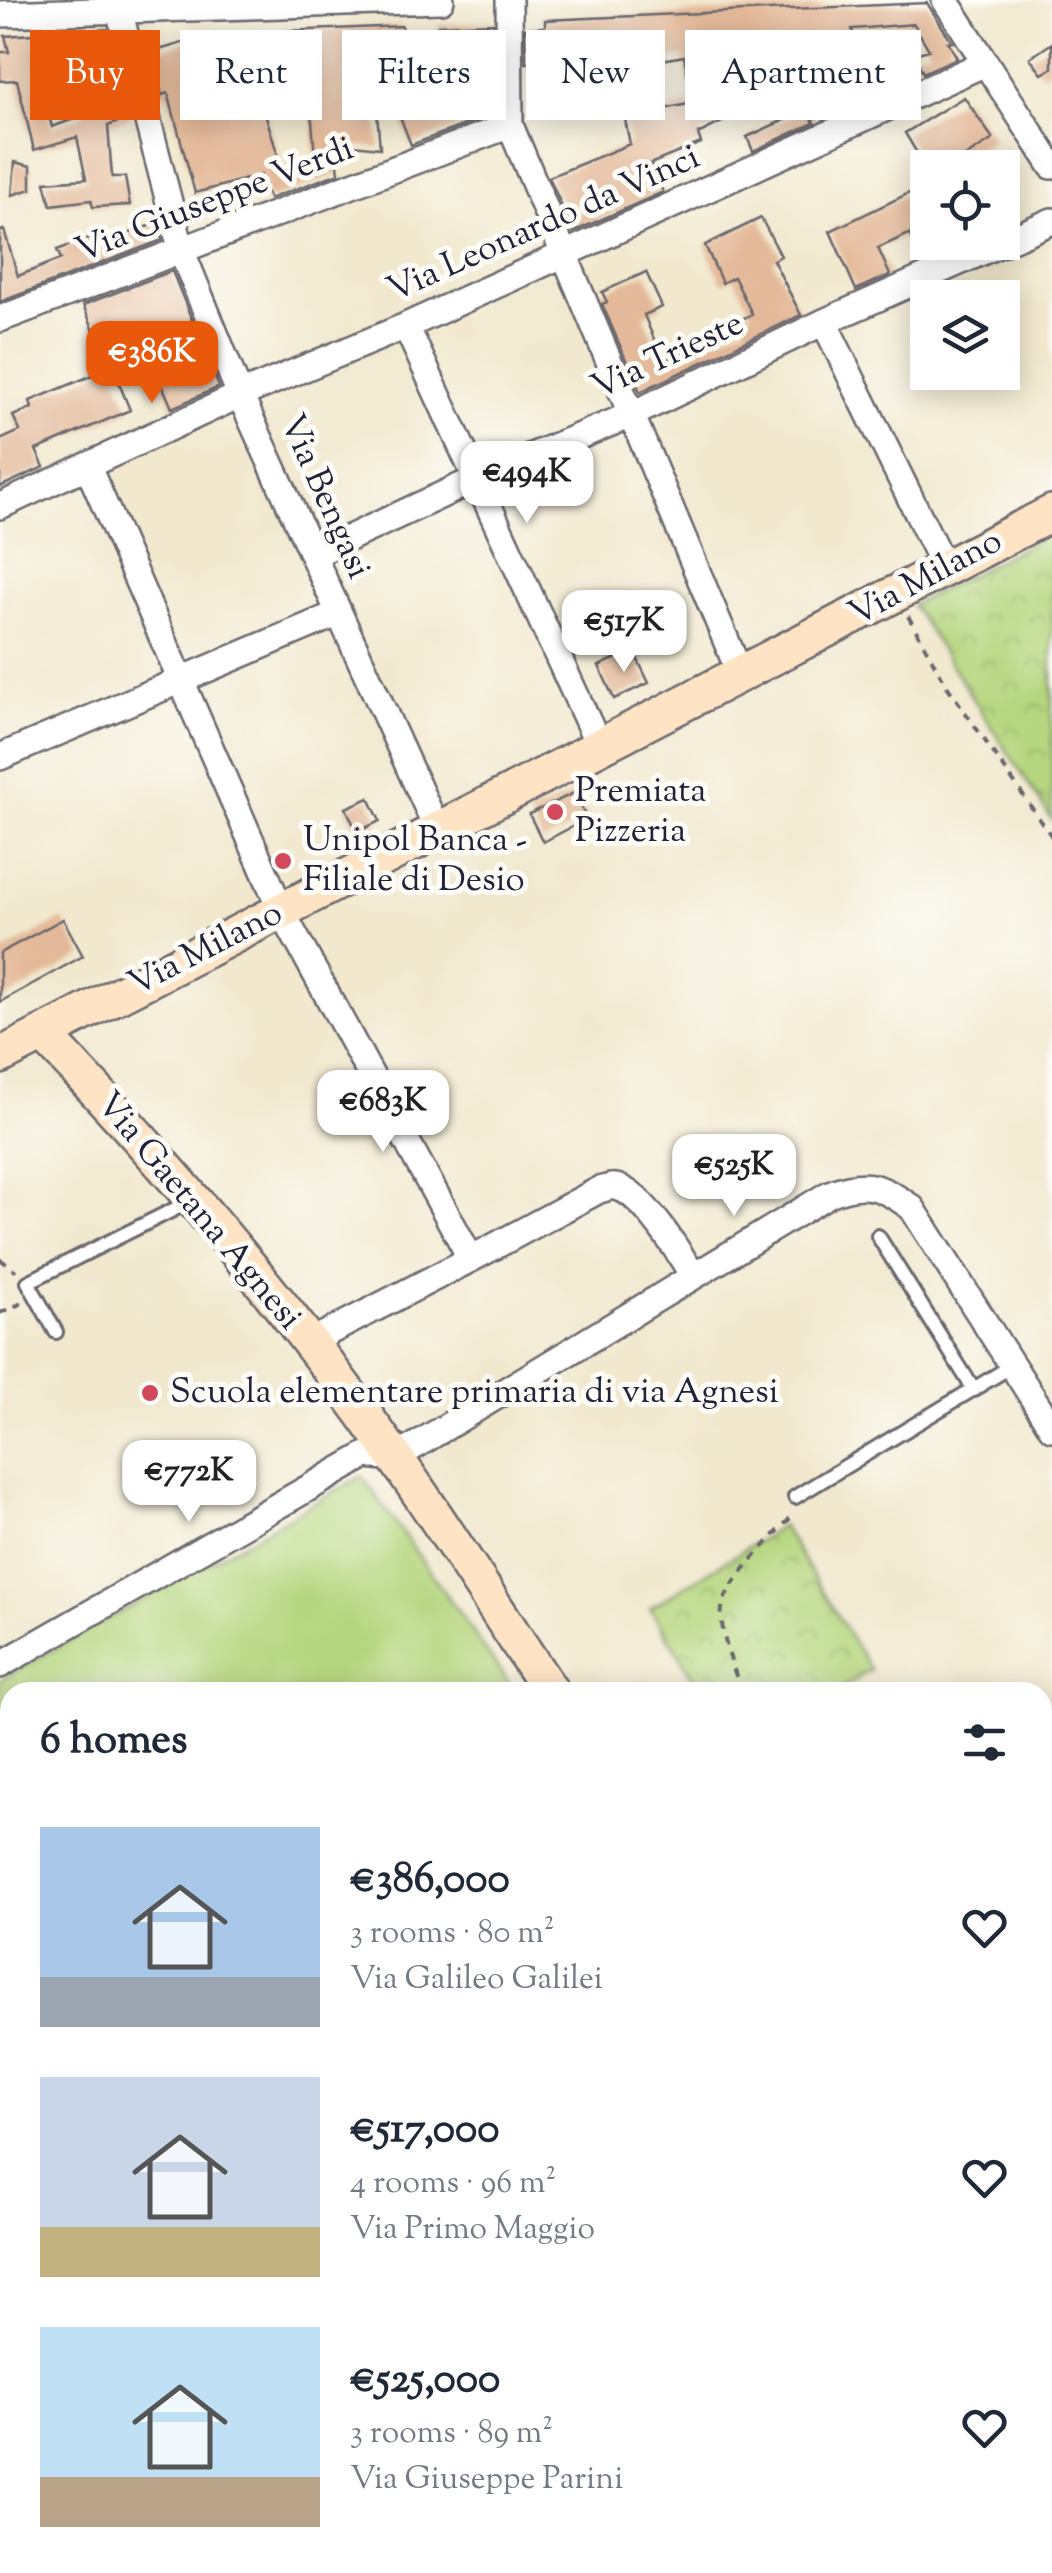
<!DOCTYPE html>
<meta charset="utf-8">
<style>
body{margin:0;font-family:"Sorts Mill Goudy",serif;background:#f6f6f7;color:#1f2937;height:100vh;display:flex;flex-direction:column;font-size:38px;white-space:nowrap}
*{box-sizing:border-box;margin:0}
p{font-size:32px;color:#747a83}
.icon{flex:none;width:55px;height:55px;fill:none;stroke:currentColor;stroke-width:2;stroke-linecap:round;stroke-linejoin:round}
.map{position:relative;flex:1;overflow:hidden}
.panel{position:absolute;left:0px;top:1682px;width:1052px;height:892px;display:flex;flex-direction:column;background:#fff;border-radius:30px 30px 0 0;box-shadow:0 5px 25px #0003}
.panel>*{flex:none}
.top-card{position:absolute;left:30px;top:30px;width:992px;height:90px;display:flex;gap:20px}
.buttons{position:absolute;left:910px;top:150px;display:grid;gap:20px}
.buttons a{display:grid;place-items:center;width:110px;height:110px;border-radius:0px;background:#fff;box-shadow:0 5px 25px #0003;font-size:50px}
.price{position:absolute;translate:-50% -85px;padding:0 22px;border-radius:20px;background:#fff;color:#222;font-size:32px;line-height:65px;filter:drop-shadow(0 2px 5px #0008)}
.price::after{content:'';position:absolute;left:50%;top:60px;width:30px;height:22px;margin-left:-15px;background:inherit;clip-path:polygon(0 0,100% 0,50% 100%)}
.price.on{background:#ea580c;color:#fff}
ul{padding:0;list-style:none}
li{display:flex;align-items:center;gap:30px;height:250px;padding:0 40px}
li span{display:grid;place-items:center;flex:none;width:280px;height:200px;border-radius:0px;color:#555}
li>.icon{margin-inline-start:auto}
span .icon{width:120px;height:120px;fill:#fffc;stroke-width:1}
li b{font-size:42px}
h2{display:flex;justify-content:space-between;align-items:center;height:120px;padding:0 40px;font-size:42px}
.pill{padding:0 35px;border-radius:0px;background:#fff;box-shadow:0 5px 25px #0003;font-size:35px;line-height:90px}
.pill.on{background:#ea580c;color:#fff}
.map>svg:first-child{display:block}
.green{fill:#b5d67e;stroke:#6c7c5c;stroke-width:2.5}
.park{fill:url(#park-crowns);stroke:#6c7c5c;stroke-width:2.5}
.building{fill:#e4b999;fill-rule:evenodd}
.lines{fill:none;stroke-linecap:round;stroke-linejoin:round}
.lane-casing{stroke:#6a676e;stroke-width:18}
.street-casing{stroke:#6a676e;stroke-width:30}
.secondary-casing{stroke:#6a676e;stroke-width:40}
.path{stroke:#6a676e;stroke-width:4;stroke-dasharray:8 8;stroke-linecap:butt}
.lane{stroke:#fff;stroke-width:12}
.street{stroke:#fff;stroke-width:25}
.secondary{stroke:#fee4c5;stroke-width:35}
.poi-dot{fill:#d1495b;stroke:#fdfcf7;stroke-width:4}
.labels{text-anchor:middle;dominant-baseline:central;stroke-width:10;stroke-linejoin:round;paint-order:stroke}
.street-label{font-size:35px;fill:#22223b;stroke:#fdfcf7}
.poi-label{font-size:35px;fill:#22223b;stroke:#fdfcf7;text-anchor:start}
</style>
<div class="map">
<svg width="1052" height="2573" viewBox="0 0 1052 2573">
<defs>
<pattern id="park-crowns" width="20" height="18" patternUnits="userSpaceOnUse" patternTransform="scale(2.5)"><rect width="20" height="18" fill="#b5d67e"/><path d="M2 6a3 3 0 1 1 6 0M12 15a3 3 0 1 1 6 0" fill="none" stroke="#9bb76e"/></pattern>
</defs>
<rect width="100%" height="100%" fill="#fdfcf7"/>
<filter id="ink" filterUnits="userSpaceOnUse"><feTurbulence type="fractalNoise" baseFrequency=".01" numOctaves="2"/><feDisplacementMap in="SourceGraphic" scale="20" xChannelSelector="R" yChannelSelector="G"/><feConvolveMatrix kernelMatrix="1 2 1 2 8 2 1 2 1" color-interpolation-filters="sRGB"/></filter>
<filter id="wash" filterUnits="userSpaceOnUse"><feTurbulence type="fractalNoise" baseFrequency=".0048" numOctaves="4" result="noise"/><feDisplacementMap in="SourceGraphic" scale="40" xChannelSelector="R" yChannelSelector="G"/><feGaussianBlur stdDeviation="2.25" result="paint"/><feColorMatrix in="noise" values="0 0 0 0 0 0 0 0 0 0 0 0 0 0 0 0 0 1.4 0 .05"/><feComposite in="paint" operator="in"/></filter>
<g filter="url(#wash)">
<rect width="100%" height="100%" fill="#f1e8ce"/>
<!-- green -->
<path class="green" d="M 362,1476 L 515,1692 L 10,1692 L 10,2171 L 0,2177 L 0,1680 Z
M 1043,2475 L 1052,2490 L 1052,2573 L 1026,2573 L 1022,2565 L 1042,2565 Z
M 402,2565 L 823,2565 L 827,2573 L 385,2573 Z"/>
<!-- park -->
<path class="park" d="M 1052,532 L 1052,820 L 912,605 Z
M 782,1526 L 871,1670 L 836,1692 L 702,1692 L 650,1608 Z"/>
<g id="blocks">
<!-- building -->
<path class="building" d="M 927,3 L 952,42 L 948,42 L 957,58 L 923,73 L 914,54 L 929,50 L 914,24 L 852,29 L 863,69 L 845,77 L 854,102 L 812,119 L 814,123 L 753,151 L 747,137 L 804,111 L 785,56 L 728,60 L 736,115 L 698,134 L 701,143 L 650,164 L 663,192 L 573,232 L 549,177 L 630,144 L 622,105 L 585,111 L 575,61 L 526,63 L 525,28 L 545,27 L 545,20 ZM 684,56 L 693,103 L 649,112 L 640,64 Z
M 493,23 L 494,114 L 411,145 L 371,42 L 380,148 L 353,145 L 336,148 L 339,173 L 269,199 L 261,175 L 195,193 L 168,93 L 162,95 L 149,53 L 212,34 L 402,26 L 403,35 L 396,36 L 400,76 L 440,74 L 438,25 ZM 314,59 L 316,107 L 311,109 L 315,157 L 282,169 L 249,60 Z
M 107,29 L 130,117 L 108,126 L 112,177 L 125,177 L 130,205 L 93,207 L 91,200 L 51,205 L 45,182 L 86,179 L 77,137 L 34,150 L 17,80 L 0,81 L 0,52 L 9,52 L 5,36 ZM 76,76 L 85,115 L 52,127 L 39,79 Z
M 1052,43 L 1052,68 L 1042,74 L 1030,58 Z
M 964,97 L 993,139 L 948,168 L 926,168 L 905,133 Z
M 15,162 L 31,166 L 31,189 L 12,195 Z
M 928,184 L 928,258 L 921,261 L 909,234 L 878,248 L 890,275 L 856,290 L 830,231 Z
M 761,218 L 781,256 L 773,260 L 801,315 L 640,392 L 602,304 L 607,302 L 602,292 L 646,272 L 662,307 L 644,315 L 663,361 L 746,326 L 742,319 L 752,314 L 734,277 L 722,283 L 705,245 Z
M 158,223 L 162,240 L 0,302 L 0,231 L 4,230 L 18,276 L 61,259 L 57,250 L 100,234 L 103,243 Z
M 172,271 L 219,387 L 172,408 L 150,357 L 114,371 L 130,410 L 36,450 L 44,467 L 0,487 L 0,440 L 20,431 L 13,416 L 32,408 L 30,401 L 105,370 L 92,339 L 97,337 L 83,305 Z
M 633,650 L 649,683 L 614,699 L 599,666 Z
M 574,793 L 587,819 L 543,842 L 529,814 Z
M 369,798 L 380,821 L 357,832 L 346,808 Z
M 63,919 L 83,956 L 0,1002 L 0,953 Z"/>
</g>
</g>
<g filter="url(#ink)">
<use href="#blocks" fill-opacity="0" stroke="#6a676e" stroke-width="2.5"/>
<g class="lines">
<defs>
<path id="lane" d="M 878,1236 L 974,1390
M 56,1332 L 28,1282 L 191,1201
M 795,1497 L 1010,1367
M 285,2565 L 289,2573"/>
<path id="street" d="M 509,0 L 510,125 L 741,676
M 945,0 L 1052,166
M 119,10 L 182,252 L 240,395 L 438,831
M 0,14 L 441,0
M 0,319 L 510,125
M 824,322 L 945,569
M 406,326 L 600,748
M 88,467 L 282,912 L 471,1259 L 308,1343
M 0,506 L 240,395 L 406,326 L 983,64
M 313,555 L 476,479 L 633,414 L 824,322 L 1052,221
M 0,757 L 339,613
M 471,1259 L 599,1190 C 605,1189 610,1186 615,1187 C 641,1190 680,1254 693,1276
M 0,1665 L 366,1455 L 395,1458 L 829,1194 C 865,1179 882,1186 912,1208 L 1052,1428"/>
<path id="secondary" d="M 43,1034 C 169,1166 291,1310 396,1459 C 450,1535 499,1615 551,1692
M 0,1056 L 1052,513
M 1042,2423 L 1052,2437"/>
</defs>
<!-- lane casing -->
<use href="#lane" class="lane-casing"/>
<!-- street casing -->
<use href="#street" class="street-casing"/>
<!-- secondary casing -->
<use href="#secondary" class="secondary-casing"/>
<!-- path -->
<path class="path" d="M 908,616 L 947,686 L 1052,837
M 0,1259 L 16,1271
M 0,1313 L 22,1303
M 741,1692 C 734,1667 719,1634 722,1608 C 724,1585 776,1534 793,1515
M 0,2365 L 10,2345"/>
<!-- lane -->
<use href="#lane" class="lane"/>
<!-- street -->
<use href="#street" class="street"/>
<!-- secondary -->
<use href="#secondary" class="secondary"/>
</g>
</g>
<!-- markers -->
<g class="poi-dot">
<circle cx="555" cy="812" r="10"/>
<circle cx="283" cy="861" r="10"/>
<circle cx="150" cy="1393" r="10"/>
</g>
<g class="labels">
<!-- street labels -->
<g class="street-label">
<text transform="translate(215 201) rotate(-21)">Via Giuseppe Verdi</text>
<text transform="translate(544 225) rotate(-24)">Via Leonardo da Vinci</text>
<text transform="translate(668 357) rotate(-25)">Via Trieste</text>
<text transform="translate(324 497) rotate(66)">Via Bengasi</text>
<text transform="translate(926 579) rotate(-28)">Via Milano</text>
<text transform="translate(206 950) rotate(-27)">Via Milano</text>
<text transform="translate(198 1212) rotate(50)">Via Gaetana Agnesi</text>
</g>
<!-- poi labels -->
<g class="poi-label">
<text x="575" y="792">Premiata<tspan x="575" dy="40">Pizzeria</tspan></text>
<text x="303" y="841">Unipol Banca -<tspan x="303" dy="40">Filiale di Desio</tspan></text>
<text x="170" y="1393">Scuola elementare primaria di via Agnesi</text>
</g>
</g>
</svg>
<div class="buttons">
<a><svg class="icon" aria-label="locate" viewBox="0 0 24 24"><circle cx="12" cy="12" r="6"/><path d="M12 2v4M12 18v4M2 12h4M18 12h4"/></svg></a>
<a><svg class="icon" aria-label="layers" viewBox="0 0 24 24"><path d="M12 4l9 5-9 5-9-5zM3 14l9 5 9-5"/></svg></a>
</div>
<b class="price on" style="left:152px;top:406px">€386K</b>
<b class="price" style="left:527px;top:526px">€494K</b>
<b class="price" style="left:624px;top:675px">€517K</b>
<b class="price" style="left:383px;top:1155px">€683K</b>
<b class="price" style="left:734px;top:1219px">€525K</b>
<b class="price" style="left:189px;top:1525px">€772K</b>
<div class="top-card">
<a class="pill on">Buy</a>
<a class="pill">Rent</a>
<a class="pill">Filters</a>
<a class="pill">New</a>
<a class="pill">Apartment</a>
</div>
<section class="panel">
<h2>6 homes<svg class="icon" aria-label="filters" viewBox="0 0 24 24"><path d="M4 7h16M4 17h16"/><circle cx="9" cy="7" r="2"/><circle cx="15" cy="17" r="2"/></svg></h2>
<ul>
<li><span style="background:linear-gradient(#a9c7e8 75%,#9aa5b1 0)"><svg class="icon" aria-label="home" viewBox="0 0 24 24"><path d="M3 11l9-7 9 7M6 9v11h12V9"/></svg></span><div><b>€386,000</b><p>3 rooms · 80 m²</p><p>Via Galileo Galilei</p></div><svg class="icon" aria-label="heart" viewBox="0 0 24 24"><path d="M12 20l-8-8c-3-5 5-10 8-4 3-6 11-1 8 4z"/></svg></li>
<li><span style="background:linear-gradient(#c9d6e8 75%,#c2b280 0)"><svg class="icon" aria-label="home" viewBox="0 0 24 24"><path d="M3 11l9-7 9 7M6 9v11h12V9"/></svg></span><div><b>€517,000</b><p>4 rooms · 96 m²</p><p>Via Primo Maggio</p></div><svg class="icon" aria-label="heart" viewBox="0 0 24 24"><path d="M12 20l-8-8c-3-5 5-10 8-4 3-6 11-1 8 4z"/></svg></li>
<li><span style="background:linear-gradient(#bfe0f5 75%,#b9a48a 0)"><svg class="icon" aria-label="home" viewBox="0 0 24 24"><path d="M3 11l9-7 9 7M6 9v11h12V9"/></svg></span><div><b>€525,000</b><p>3 rooms · 89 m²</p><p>Via Giuseppe Parini</p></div><svg class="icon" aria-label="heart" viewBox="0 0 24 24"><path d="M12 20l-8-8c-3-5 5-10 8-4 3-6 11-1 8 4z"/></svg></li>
</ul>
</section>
</div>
